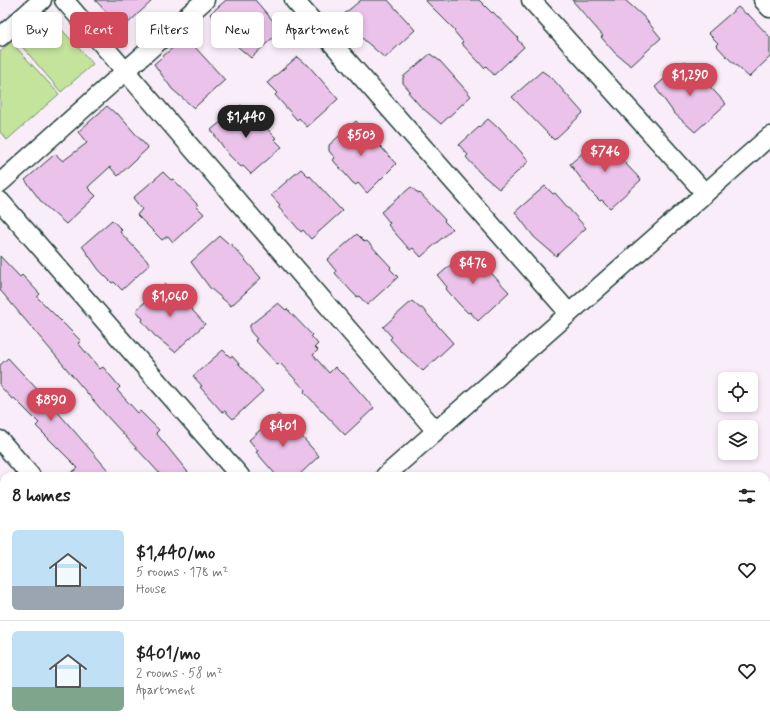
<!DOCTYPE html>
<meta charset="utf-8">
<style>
body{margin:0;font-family:Mynerve,sans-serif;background:#f6f6f6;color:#222;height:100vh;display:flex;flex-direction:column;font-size:15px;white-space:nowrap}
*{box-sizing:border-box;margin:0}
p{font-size:13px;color:#767676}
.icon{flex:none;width:22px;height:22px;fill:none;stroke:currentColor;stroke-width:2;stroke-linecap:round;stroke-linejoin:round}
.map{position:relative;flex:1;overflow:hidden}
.drawer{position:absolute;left:0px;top:472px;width:770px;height:256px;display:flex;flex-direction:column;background:#fff;border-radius:12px 12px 0 0;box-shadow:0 2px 6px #0003}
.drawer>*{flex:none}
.banner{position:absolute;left:12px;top:12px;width:400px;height:36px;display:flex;gap:8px}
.tools{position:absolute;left:718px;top:372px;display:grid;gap:8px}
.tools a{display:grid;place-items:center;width:40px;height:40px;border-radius:6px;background:#fff;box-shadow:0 2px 6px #0003;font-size:20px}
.price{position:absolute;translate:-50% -34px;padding:0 9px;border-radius:14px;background:#d1495b;color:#fff;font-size:13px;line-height:26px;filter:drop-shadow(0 1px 2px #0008)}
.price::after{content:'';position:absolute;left:50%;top:24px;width:12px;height:9px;margin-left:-6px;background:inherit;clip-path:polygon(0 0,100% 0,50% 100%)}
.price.current{background:#222;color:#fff}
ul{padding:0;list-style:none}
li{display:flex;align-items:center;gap:12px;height:100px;padding:0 12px}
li+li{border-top:1px solid #e0e0e0}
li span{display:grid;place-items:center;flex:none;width:112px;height:80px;border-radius:6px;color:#555}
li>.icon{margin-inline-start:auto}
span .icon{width:48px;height:48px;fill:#fffc;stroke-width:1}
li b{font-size:17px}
h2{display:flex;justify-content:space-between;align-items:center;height:48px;padding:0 12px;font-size:17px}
.chip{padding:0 14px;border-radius:6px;background:#fff;box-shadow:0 2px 6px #0003;font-size:14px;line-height:36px}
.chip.current{background:#d1495b;color:#fff}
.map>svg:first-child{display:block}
.green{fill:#c4e49c;stroke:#729068}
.building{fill:#ebc2ea;stroke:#1f3d34}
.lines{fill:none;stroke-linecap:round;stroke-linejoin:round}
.minor-casing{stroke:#1f3d34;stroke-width:21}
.minor{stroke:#fff;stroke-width:18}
</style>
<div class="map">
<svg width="770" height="728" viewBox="0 0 770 728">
<rect width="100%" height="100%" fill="#f9edf9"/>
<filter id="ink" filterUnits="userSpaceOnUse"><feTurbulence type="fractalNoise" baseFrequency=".025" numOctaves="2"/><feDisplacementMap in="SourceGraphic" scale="8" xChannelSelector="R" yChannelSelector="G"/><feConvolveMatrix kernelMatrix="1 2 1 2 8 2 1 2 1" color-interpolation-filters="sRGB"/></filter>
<g filter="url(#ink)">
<!-- green -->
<path class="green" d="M 44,10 L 93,64 L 61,92 L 13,36 Z
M 11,42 L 59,94 L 7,140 L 0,132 L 0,52 Z"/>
<!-- building -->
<path class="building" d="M 95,0 L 153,0 L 124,27 L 116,18 L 114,20 Z
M 226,0 L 255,0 L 281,30 L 251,58 L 229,39 L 210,14 Z
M 361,0 L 388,0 L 415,30 L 385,58 L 363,39 L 344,14 Z
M 425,0 L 479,0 L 492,13 L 493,12 L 518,38 L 517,39 L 524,47 L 494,75 L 486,66 L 484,68 L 478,61 L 461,43 L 463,42 L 454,31 L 455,30 Z
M 572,0 L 625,0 L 643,16 L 661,38 L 631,66 L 615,53 L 601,37 L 603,36 Z
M 738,7 L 746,14 L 748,14 L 770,37 L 770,57 L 749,77 L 728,58 L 716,45 L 718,43 L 708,33 Z
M 184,38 L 192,46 L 193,45 L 225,80 L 194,108 L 172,89 L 154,64 Z
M 430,54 L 440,61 L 471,96 L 441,124 L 420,106 L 408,92 L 410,91 L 403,83 L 403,77 Z
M 297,57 L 305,64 L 307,64 L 338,99 L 307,127 L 299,118 L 297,120 L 291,113 L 275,95 L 277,93 L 267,83 Z
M 685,61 L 693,70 L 694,69 L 726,104 L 695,132 L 674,113 L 655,87 Z
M 542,71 L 552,78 L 583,113 L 554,140 L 512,97 Z
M 241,105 L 249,112 L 250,111 L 276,138 L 274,139 L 282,147 L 251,174 L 243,166 L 241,167 L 229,155 L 211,130 Z
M 107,106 L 116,114 L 117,113 L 148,148 L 118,176 L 110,167 L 89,186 L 88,188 L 96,196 L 66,224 L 43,204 L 25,180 L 55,154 L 63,161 L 87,143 L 78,132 Z
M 488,119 L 497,127 L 498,126 L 529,161 L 499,189 L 480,173 L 466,157 L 468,155 L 459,145 Z
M 356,121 L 364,130 L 365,129 L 396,164 L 367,193 L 358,183 L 356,185 L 353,183 L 333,160 L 335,158 L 329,151 L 329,145 Z
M 600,138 L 609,146 L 641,180 L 610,208 L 602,200 L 600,201 L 591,192 L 570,164 Z
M 301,169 L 309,177 L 310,176 L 342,211 L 311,239 L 303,230 L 301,232 L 295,225 L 278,207 L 280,205 L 271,195 Z
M 163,172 L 171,180 L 173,179 L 198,205 L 196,206 L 204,214 L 173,242 L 168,236 L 162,240 L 137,215 L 142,209 L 133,198 Z
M 545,186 L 553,194 L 555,193 L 586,228 L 556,256 L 534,237 L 515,212 Z
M 411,187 L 419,194 L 420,193 L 445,220 L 444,221 L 452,229 L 421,257 L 413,248 L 410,250 L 388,225 L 390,223 L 381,212 Z
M 112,220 L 122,230 L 120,232 L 150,264 L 122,290 L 114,282 L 112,283 L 99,270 L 82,246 Z
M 357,234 L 365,242 L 367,241 L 391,267 L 390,269 L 398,277 L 367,305 L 359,296 L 357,297 L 351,291 L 335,273 L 336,271 L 327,260 Z
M 220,236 L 229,244 L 230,243 L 261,278 L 231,306 L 210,288 L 191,262 Z
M 468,250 L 477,258 L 509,292 L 478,321 L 470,312 L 468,313 L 459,304 L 446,289 L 447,287 L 438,276 Z
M 0,256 L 20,277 L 22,275 L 40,294 L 37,297 L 81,341 L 78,343 L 100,369 L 103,367 L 120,387 L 117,390 L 138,413 L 140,411 L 159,430 L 156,433 L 191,476 L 162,476 L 104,413 L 0,290 Z
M 166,284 L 172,290 L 173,289 L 205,324 L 175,352 L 155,336 L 142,321 L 143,319 L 136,310 Z
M 412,301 L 420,308 L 422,308 L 453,343 L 423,371 L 402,352 L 390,339 L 392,337 L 383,327 Z
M 278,303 L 286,310 L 287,309 L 312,335 L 311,336 L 318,344 L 315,347 L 318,350 L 313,355 L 329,373 L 335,367 L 342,374 L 343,373 L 374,408 L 345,435 L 304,392 L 305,390 L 280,363 L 278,365 L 266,352 L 255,340 L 257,339 L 250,331 L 250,325 Z
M 223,350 L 230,357 L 232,356 L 263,391 L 233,419 L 225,411 L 222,412 L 216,405 L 200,387 L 202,386 L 193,376 Z
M 8,358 L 49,402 L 113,476 L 66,476 L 78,468 L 36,426 L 39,423 L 14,398 L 12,399 L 0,386 L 0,365 Z
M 278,414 L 287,422 L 288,421 L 319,456 L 298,476 L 277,476 L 256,452 L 258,451 L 249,440 Z"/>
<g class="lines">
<defs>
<path id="minor" d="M 64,0 L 436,431
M 294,0 L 569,313
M 531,0 L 705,193
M 763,0 L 770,8
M 0,37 L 42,0
M 0,183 L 205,0
M 0,201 L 240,476
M 0,440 L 31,476
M 385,476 L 770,136
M 0,679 L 4,675"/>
</defs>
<!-- minor casing -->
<use href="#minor" class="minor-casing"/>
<!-- minor -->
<use href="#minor" class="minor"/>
</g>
</g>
</svg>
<div class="tools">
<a><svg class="icon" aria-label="locate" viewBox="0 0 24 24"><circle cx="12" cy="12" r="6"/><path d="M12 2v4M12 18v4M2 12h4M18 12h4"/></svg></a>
<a><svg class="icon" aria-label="layers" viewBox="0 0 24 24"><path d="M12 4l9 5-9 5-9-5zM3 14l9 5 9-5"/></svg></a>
</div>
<b class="price" style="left:690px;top:97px">$1,290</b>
<b class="price current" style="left:246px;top:139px">$1,440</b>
<b class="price" style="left:361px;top:157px">$503</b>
<b class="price" style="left:605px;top:173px">$746</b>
<b class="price" style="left:473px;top:285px">$476</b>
<b class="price" style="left:170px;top:318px">$1,060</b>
<b class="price" style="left:51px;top:422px">$890</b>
<b class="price" style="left:283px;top:448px">$401</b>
<div class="banner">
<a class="chip">Buy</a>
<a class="chip current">Rent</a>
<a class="chip">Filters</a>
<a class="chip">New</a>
<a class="chip">Apartment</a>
</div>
<section class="drawer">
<h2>8 homes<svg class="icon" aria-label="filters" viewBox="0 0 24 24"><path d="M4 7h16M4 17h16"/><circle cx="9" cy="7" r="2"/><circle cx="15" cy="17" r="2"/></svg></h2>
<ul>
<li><span style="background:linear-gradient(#bfe0f5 70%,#9aa5b1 0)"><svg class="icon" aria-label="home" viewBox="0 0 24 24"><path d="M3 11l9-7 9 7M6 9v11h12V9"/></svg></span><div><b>$1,440/mo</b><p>5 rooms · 178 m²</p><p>House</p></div><svg class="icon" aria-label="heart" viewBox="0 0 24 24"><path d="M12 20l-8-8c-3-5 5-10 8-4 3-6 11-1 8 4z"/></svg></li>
<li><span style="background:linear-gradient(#bfe0f5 70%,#7fa58c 0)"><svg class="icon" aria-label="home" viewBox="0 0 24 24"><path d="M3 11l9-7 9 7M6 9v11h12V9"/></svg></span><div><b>$401/mo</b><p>2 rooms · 58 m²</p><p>Apartment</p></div><svg class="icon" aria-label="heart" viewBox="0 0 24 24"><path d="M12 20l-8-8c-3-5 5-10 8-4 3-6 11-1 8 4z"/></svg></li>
</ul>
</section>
</div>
